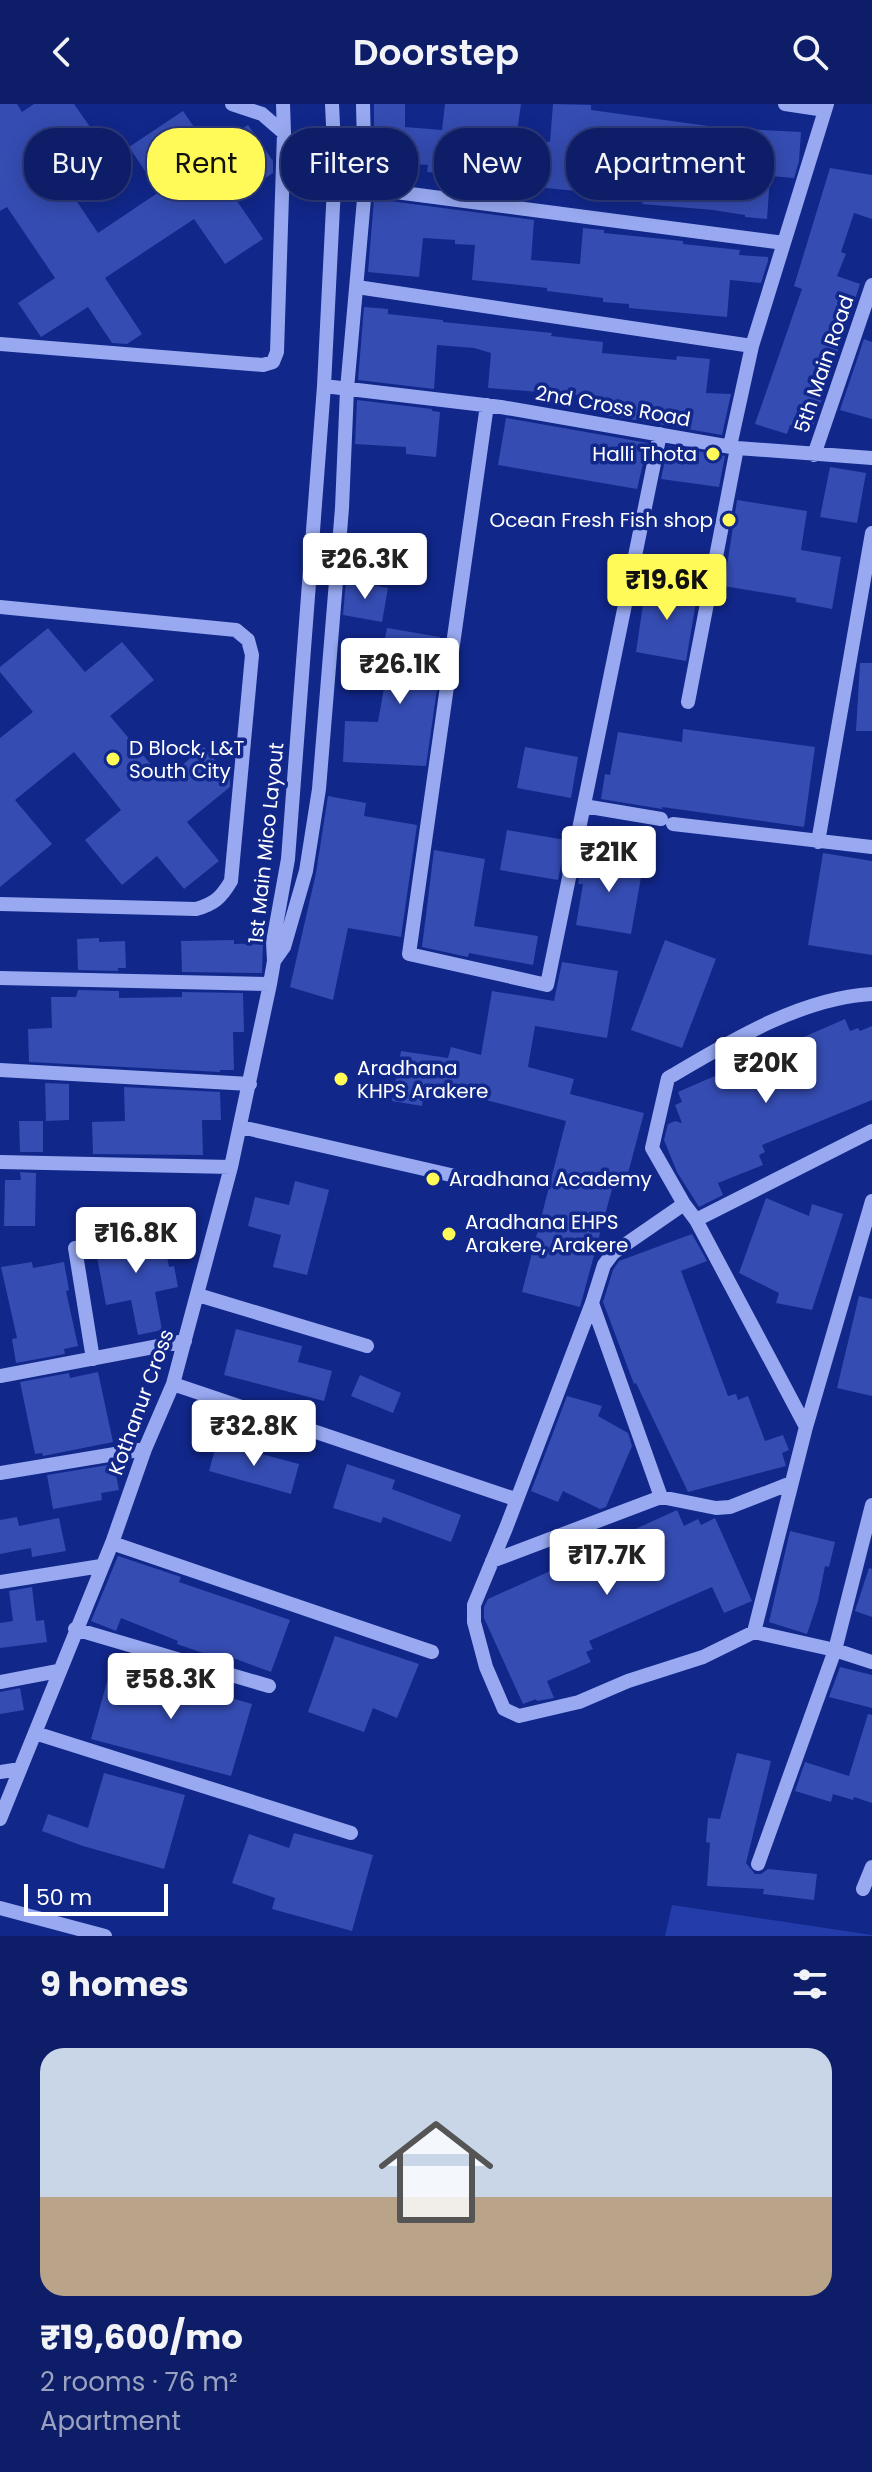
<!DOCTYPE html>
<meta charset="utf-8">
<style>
body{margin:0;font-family:Poppins,sans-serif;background:#16266e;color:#f1f3f6;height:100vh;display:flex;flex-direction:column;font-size:30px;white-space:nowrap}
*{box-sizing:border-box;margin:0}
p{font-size:26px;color:#9aa2c0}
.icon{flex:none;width:44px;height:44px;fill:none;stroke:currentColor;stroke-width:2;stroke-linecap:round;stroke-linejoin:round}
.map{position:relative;height:1832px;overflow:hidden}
.sheet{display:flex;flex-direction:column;background:#0d1d68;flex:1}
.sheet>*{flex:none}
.top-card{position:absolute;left:24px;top:24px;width:824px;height:72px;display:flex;gap:16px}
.scale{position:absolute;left:24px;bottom:20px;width:144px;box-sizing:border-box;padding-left:8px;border:4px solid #fff;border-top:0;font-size:22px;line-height:28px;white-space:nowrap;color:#fff;-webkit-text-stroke:6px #11278a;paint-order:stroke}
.price{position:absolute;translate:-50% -68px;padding:0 18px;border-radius:8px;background:#fff;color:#222;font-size:26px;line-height:52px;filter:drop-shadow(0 2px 4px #0008)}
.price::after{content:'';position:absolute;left:50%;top:48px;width:24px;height:18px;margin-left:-12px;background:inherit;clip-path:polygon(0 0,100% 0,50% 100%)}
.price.on{background:#fffa58;color:#111}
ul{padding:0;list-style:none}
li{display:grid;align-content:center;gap:16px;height:424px;padding:0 40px}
li span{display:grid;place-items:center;height:248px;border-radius:24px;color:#555}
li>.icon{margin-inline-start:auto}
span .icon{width:144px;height:144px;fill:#fffc;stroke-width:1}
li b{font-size:34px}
h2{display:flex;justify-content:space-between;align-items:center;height:96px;padding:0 40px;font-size:34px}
.pill{padding:0 28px;border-radius:32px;background:#0d1d68;box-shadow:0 4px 20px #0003,0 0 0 2px #2d3b7c;font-size:28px;line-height:72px}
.pill.on{background:#fffa58;color:#111}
header{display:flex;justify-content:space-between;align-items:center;height:104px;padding:0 40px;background:#0d1d68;font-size:36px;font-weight:600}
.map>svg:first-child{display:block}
.green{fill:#233caa}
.building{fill:#354cb2}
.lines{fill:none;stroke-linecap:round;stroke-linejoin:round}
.minor{stroke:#98a9f1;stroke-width:14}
.poi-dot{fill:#fffa58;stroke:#11278a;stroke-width:3}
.labels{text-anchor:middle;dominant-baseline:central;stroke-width:7;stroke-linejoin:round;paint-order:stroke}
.street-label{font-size:20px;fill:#fff;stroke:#11278a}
.poi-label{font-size:20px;fill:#fff;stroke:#11278a;text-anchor:start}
</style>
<header><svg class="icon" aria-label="back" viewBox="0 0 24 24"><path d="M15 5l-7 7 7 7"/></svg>Doorstep<svg class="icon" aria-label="search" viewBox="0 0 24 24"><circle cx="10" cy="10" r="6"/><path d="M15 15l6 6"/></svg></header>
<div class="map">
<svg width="872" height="1832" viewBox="0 0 872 1832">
<rect width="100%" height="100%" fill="#11278a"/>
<!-- green -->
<path class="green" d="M 672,1801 L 872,1831 L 872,1832 L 665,1832 Z"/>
<!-- building -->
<path class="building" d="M 0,0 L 17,0 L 22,8 L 34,0 L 74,0 L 93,27 L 49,56 L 98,129 L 159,88 L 129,43 L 183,7 L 210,46 L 248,21 L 273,57 L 273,69 L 235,94 L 263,135 L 225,160 L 194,115 L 105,174 L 142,230 L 127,240 L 112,239 L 88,203 L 41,233 L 18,199 L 55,174 L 7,103 L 0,107 Z
M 374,0 L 405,0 L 405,23 L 442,26 L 445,0 L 521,0 L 516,35 L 550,38 L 553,0 L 591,1 L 591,6 L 723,24 L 801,28 L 799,57 L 794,74 L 770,72 L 767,115 L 745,113 L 745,111 L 713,106 L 642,100 L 643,97 L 588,91 L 588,88 L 503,80 L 504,76 L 427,68 L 428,61 L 374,57 Z
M 830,64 L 872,71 L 872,115 L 854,109 L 841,148 L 846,150 L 837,172 L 860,180 L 811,328 L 790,321 L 787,330 L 755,320 L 802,185 L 794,182 Z
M 374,95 L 534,116 L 531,156 L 580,160 L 583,124 L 604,126 L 604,129 L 683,137 L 683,140 L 740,146 L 739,151 L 768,153 L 768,157 L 761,179 L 730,176 L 727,213 L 629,204 L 629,200 L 603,198 L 603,194 L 547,187 L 547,184 L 472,176 L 475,141 L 455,140 L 455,136 L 423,134 L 419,173 L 368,168 Z
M 364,203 L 388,205 L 388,210 L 443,216 L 443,218 L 552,229 L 551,232 L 603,238 L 602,249 L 676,256 L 677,252 L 710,255 L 706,289 L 731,290 L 722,331 L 600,310 L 601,293 L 488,284 L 491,249 L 474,244 L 437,241 L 434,285 L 358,276 Z
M 864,235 L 872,238 L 872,315 L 840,306 Z
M 357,296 L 432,305 L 432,307 L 440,308 L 436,353 L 406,350 L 406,343 L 355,340 Z
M 506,314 L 648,339 L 637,385 L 498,361 Z
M 668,342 L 725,352 L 719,383 L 661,375 Z
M 830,363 L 866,369 L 857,419 L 820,413 Z
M 737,396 L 807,407 L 801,446 L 841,453 L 832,505 L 796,498 L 796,494 L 724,482 Z
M 346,476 L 388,484 L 382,518 L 343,511 Z
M 646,480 L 698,486 L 686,557 L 636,548 Z
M 48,524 L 85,568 L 122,538 L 154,576 L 110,612 L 164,676 L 204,643 L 230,674 L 230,683 L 187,718 L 219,757 L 184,785 L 157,752 L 122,781 L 85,736 L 121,706 L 74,648 L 15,696 L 52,740 L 0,783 L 0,634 L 33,608 L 0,568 L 0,563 Z
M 387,524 L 440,533 L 432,577 L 438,578 L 426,662 L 343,658 L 345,617 L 378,618 L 388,561 L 380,560 Z
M 860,559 L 872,559 L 872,627 L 856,627 Z
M 683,625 L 815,643 L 804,723 L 662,703 L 662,705 L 601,695 L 605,670 L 610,671 L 618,628 L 682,638 Z
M 525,643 L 578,653 L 571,694 L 517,684 Z
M 328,692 L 366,699 L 364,712 L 417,721 L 401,833 L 348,824 L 333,896 L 290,883 L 316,769 Z
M 507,726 L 566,736 L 558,776 L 500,766 Z
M 434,746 L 485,755 L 474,822 L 538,832 L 533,861 L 469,849 L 468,853 L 422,843 Z
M 823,749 L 872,757 L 872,851 L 808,841 Z
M 584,751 L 643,762 L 631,830 L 576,821 L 583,780 L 578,780 Z
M 99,834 L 99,838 L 125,837 L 126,864 L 118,864 L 118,867 L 78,866 L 77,835 Z
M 234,836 L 234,840 L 263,839 L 262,869 L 182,868 L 181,837 Z
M 665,836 L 716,855 L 682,944 L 631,926 Z
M 562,858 L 618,867 L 607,934 L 535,922 L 528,963 L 574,975 L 570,990 L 644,1009 L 626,1077 L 615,1074 L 580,1203 L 522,1188 L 566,1017 L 425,980 L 422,1002 L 392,997 L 401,947 L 448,954 L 451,943 L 481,951 L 492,887 L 554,897 Z
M 78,886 L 119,887 L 119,894 L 182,893 L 182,888 L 243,889 L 244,928 L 233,928 L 234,966 L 220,966 L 220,968 L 29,958 L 28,925 L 52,924 L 51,893 L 76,893 Z
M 845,915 L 850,927 L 858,924 L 860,927 L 872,922 L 872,996 L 762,1041 L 765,1048 L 759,1051 L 763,1061 L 718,1079 L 723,1091 L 699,1103 L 677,1068 L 664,1036 L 668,1020 L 675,1017 L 682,1019 L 675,1001 L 682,998 L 678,988 Z
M 45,979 L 69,980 L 69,1016 L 46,1017 Z
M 124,983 L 220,988 L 221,1016 L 202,1016 L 203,1051 L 93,1050 L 92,1018 L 125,1017 Z
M 19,1017 L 43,1017 L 43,1048 L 20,1048 Z
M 20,1068 L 36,1069 L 35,1122 L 4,1122 L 5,1076 L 21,1076 Z
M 295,1077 L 329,1086 L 307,1171 L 273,1163 L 281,1131 L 248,1122 L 255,1093 L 289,1101 Z
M 766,1094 L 809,1112 L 812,1100 L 843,1110 L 812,1206 L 776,1199 L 779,1189 L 739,1169 Z
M 162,1125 L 169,1163 L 174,1162 L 178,1183 L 155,1188 L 162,1226 L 138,1231 L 131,1196 L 106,1201 L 94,1137 Z
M 692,1130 L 707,1157 L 681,1167 L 728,1292 L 736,1290 L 738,1296 L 748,1292 L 765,1337 L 783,1331 L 789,1346 L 782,1349 L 786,1362 L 688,1388 L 636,1279 L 634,1280 L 603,1198 L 613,1166 L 619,1157 Z
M 32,1158 L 33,1164 L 64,1158 L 69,1186 L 66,1187 L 78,1242 L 64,1245 L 65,1250 L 16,1259 L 12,1235 L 17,1234 L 1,1163 Z
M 859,1192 L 872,1195 L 872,1292 L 837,1284 Z
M 236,1225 L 302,1242 L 298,1258 L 332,1267 L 324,1297 L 224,1271 Z
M 98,1268 L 113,1338 L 43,1352 L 42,1349 L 35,1350 L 20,1278 L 69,1269 L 70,1274 Z
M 360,1271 L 401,1289 L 393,1309 L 351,1292 Z
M 567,1292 L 602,1302 L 598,1312 L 628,1329 L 632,1342 L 606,1403 L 600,1405 L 563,1387 L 558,1398 L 531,1387 Z
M 217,1338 L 299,1360 L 291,1390 L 209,1367 Z
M 114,1360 L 119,1386 L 101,1389 L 102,1396 L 53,1405 L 47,1371 Z
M 347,1360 L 395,1376 L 392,1385 L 461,1411 L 451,1438 L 383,1413 L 381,1419 L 333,1404 Z
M 677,1406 L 684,1422 L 698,1415 L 701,1421 L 715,1414 L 752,1497 L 724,1509 L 712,1483 L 589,1537 L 593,1545 L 586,1548 L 591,1558 L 547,1577 L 554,1594 L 537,1597 L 536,1595 L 523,1600 L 484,1514 L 484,1503 L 488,1495 L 597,1446 L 596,1443 Z
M 17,1413 L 19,1422 L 59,1414 L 66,1447 L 32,1453 L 31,1444 L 0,1450 L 0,1416 Z
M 790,1427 L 835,1438 L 829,1463 L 825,1462 L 818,1497 L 807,1530 L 769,1518 Z
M 118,1452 L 181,1473 L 179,1478 L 290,1516 L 271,1568 L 225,1551 L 223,1556 L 177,1540 L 178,1537 L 121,1514 L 116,1527 L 91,1517 Z
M 869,1464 L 872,1465 L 872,1513 L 855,1507 Z
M 32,1483 L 36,1517 L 44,1516 L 47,1538 L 0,1544 L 0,1519 L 13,1517 L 9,1487 Z
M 335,1532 L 419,1560 L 397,1614 L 373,1604 L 364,1628 L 308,1608 Z
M 112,1560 L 252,1600 L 231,1672 L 91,1635 Z
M 840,1563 L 872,1571 L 872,1604 L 829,1593 Z
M 20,1584 L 24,1606 L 0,1610 L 0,1588 Z
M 868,1610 L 872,1611 L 872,1699 L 854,1693 L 853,1696 L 833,1690 L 831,1698 L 795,1687 L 805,1658 L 849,1672 Z
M 737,1649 L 771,1657 L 746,1759 L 755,1770 L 761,1770 L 768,1765 L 817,1770 L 814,1796 L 763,1790 L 764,1785 L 707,1782 L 710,1739 L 706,1738 L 708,1714 L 720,1715 Z
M 104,1669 L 185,1691 L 164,1765 L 83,1742 L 42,1727 L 48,1710 L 88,1724 Z
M 294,1729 L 373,1751 L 352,1827 L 272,1805 L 275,1794 L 232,1779 L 249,1730 L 289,1744 Z"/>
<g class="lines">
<!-- minor -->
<path class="minor" d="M 283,0 L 284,29
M 785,0 L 825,6
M 365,84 L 784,139
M 357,183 L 752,242
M 0,240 L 263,261 L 273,258 L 277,248 L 284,29 L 262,10 L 232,0
M 324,282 L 501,303 L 737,344 L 872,354
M 487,301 L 409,850 L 547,881 L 660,330
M 730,342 L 752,242 L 827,0
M 814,351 L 872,181
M 0,503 L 236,526 L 248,536 L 252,551 L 231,777 C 221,794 214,800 196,805 L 0,800
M 688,598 L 737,344
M 584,702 L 661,715
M 673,720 L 872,743
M 818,738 L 872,429
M 274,857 L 284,843 L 306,767 L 319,685 L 342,404 L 347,285 L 365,84 L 363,0
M 0,874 L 270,880
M 872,890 C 800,894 729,938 668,974 L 652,1044 L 684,1100 L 613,1149 L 604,1161 L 592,1199 L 506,1424 L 474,1501 L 474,1518 L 486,1563 L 504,1605 L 519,1612 L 579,1598 L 628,1577 L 703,1553 L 754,1528 L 835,1546 L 872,1558
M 0,966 L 250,980
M 241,1023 L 455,1072
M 0,1058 L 231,1063
M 684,1100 L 696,1116 L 806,1323
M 696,1116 L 872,1027
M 75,1144 L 93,1255
M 198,1191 L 367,1242
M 592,1199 L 661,1393
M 0,1272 L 185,1237
M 173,1280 L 515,1395
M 0,1369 L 145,1345
M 112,1439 L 432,1548
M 492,1457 L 661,1393 L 716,1404 L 730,1403 L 791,1379
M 0,1478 L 101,1462
M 75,1525 L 269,1582
M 754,1528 L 806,1323 L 872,1097
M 0,1578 L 58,1567
M 35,1629 L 351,1729
M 0,1668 L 20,1665
M 0,1715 L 112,1439 L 145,1345 L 173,1280 L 231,1063 L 270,880 L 274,857 L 273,838 L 288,755 L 324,282 L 335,63 L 332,0
M 758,1760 L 835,1546 L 872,1401
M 863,1785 L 872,1763
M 0,1804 L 105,1832"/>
</g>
<!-- markers -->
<g class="poi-dot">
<circle cx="713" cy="350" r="8"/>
<circle cx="729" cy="416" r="8"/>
<circle cx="113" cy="655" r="8"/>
<circle cx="341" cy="975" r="8"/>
<circle cx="433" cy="1075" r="8"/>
<circle cx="449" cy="1130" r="8"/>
</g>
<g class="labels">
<!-- street labels -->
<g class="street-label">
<text transform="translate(824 260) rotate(-71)">5th Main Road</text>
<text transform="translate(613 302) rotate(10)">2nd Cross Road</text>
<text transform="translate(266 739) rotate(-84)">1st Main Mico Layout</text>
<text transform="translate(141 1298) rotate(-70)">Kothanur Cross</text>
</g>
<!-- poi labels -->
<g class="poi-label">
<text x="697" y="350" text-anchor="end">Halli Thota</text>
<text x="713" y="416" text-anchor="end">Ocean Fresh Fish shop</text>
<text x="129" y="644">D Block, L&amp;T<tspan x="129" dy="23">South City</tspan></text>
<text x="357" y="964">Aradhana<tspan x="357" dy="23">KHPS Arakere</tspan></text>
<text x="449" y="1075">Aradhana Academy</text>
<text x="465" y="1118">Aradhana EHPS<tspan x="465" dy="23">Arakere, Arakere</tspan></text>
</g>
</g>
</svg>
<div class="scale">50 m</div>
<b class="price" style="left:365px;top:497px">₹26.3K</b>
<b class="price on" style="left:667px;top:518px">₹19.6K</b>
<b class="price" style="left:400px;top:602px">₹26.1K</b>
<b class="price" style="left:609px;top:790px">₹21K</b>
<b class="price" style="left:766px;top:1001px">₹20K</b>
<b class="price" style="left:136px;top:1171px">₹16.8K</b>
<b class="price" style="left:254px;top:1364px">₹32.8K</b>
<b class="price" style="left:607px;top:1493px">₹17.7K</b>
<b class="price" style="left:171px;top:1617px">₹58.3K</b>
<div class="top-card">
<a class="pill">Buy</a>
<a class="pill on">Rent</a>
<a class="pill">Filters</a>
<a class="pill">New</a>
<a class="pill">Apartment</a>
</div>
</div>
<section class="sheet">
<h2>9 homes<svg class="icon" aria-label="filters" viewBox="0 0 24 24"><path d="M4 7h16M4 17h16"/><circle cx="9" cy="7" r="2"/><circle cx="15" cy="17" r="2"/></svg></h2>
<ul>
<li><span style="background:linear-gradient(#c9d6e8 60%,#b9a48a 0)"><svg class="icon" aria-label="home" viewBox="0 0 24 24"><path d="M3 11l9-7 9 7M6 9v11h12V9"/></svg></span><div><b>₹19,600/mo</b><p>2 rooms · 76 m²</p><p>Apartment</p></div></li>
</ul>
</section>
